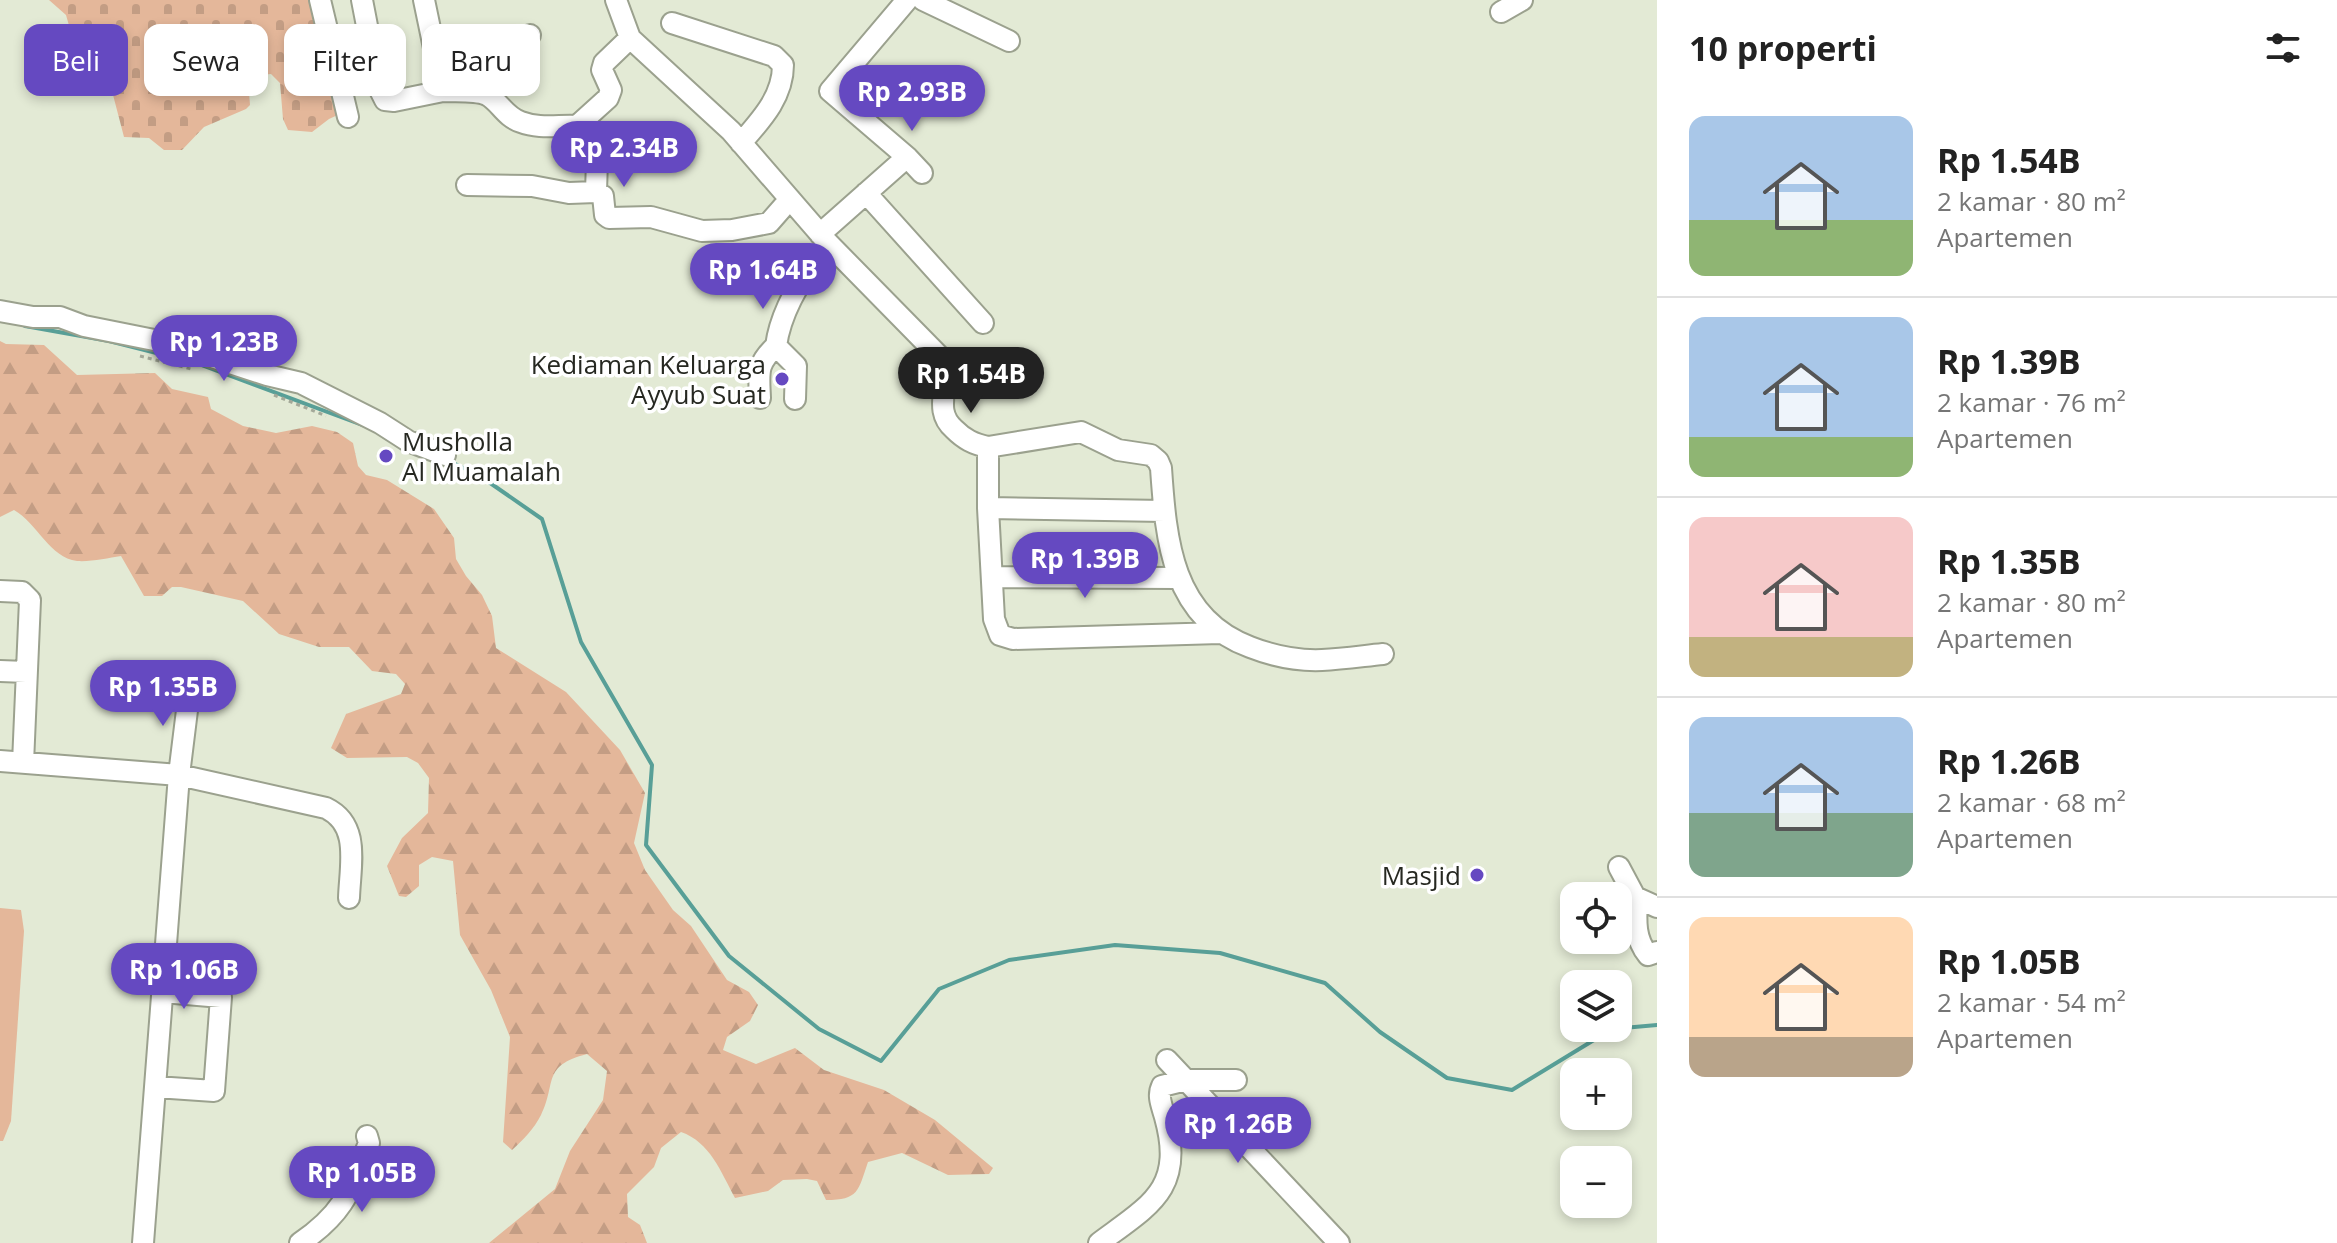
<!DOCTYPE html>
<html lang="id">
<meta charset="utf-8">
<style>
body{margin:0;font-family:"Open Sans",sans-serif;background:#f6f6f6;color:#222;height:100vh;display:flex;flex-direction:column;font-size:30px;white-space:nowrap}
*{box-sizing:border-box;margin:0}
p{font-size:26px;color:#767676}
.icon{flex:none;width:44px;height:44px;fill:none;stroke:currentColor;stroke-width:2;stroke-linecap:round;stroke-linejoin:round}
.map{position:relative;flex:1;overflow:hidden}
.side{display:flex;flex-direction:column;background:#fff;width:680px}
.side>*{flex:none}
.guide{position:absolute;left:24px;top:24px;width:760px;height:72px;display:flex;gap:16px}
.buttons{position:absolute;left:1560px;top:882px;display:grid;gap:16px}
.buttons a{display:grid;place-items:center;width:72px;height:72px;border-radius:16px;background:#fff;box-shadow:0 4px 12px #0003;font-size:40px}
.price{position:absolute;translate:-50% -68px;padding:0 18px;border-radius:28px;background:#6549c1;color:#fff;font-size:26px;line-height:52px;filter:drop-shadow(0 2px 4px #0008)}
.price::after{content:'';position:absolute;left:50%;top:48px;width:24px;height:18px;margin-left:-12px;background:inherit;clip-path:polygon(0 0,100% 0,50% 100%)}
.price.active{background:#222;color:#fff}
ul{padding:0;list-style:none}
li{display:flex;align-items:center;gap:24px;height:200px;padding:0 32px}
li+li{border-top:2px solid #e0e0e0}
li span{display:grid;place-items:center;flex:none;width:224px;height:160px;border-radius:16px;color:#555}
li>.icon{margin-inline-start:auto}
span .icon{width:96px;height:96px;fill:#fffc;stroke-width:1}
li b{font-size:34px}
h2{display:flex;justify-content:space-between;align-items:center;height:96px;padding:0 32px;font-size:34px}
.chip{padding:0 28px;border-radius:16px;background:#fff;box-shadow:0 4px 12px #0003;font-size:28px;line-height:72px}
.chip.active{background:#6549c1;color:#fff}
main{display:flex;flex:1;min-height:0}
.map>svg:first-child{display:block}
.forest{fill:url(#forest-firs)}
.cemetery{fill:url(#cemetery-stones)}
.pitch{fill:#e4b79a}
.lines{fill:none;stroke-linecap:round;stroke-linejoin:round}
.stream{stroke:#589f97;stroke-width:4}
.minor-casing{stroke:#9ba18e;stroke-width:24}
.path{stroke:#a4a999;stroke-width:3;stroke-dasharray:4 4;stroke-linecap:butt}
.minor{stroke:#fff;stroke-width:20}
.path-bridge{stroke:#a4a999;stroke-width:3;stroke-dasharray:4 4;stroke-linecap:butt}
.poi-dot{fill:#6549c1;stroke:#fff;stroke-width:3}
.labels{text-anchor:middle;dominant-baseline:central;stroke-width:7;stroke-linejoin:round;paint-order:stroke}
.poi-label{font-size:26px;fill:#262821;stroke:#fff;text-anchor:end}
</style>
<main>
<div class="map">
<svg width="1657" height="1243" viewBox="0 0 1657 1243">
<defs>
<pattern id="forest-firs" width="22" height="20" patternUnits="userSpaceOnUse" patternTransform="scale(2)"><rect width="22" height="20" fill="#e4b79a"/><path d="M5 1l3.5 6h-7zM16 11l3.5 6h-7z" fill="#c39d84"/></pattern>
<pattern id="cemetery-stones" width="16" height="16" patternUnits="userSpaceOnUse" patternTransform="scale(2)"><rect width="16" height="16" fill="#e4b79a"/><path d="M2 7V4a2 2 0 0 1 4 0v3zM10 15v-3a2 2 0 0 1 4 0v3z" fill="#c39d84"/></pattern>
</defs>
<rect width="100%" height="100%" fill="#e3ead5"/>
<!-- forest -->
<path class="forest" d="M 0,341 L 6,344 L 44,345 L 77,375 L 155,373 L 172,389 L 208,397 L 211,409 L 243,426 L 276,433 L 312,426 L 337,432 L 353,443 L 358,466 L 366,475 L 387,480 L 434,509 L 454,538 L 456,559 L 466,576 L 482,595 L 492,616 L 496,648 L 566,692 L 620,750 L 645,793 L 634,843 L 645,870 L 673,910 L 691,926 L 727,980 L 749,992 L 758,1005 L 750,1021 L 727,1037 L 723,1050 L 756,1064 L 795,1048 L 824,1070 L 884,1090 L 935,1120 L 993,1168 L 989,1174 L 948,1175 L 902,1153 L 868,1162 C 858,1191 859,1200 826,1200 L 817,1181 L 807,1179 L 783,1180 L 768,1191 L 735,1198 C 721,1172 710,1142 681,1132 L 661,1148 L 654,1167 L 627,1194 L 628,1217 L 640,1225 L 647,1243 L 489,1243 L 555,1189 L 570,1151 L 603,1100 L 607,1071 L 587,1054 C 541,1066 557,1083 541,1115 C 534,1129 523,1140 512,1150 L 503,1142 L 510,1037 L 491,990 L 460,935 L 453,861 L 432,857 L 419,865 L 419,886 L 406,897 L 399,896 L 387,866 L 402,838 L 428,813 L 429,778 L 418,763 L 407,757 L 347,758 L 331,748 L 346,714 L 401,694 L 405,684 L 396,674 L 372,671 L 349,647 L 319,647 L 279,634 L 243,601 L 181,587 L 172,587 L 162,596 L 144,596 L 121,556 C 108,558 91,562 77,561 C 50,558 37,523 14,510 L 0,517 Z"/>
<!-- cemetery -->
<path class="cemetery" d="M 49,0 L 319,0 L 342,113 L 329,119 L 312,132 L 288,130 L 283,119 L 280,83 L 271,74 L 251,76 L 248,80 L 250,105 L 246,109 L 204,127 L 182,150 L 164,150 L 149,138 L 124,137 L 112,91 L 86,69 L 74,43 L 66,15 Z"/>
<!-- pitch -->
<path class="pitch" d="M 0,908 L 21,910 L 24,931 L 11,1121 L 3,1141 L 0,1141 Z"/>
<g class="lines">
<!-- stream -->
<path class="stream" d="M 25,326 L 109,341 L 196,363 L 365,426
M 447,460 L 480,476 L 542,519 L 581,642 L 652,765 L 646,845 L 729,956 L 819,1029 L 881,1061 L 939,989 L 1009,960 L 1115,945 L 1220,953 L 1325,983 L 1380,1032 L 1447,1078 L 1512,1090 L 1612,1029 L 1657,1025"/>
<defs>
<path id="minor" d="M 320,0 L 348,117
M 362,0 L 379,88 L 385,100 L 394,101 L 443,91 L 424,0
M 616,0 L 630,38 L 731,131 L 828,243 L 939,356 C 955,381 930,408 954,429 C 964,439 973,444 988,447 L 1081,432 L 1118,450 L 1151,455 L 1158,461 L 1161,468 C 1166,541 1172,618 1250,647 C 1273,656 1298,661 1322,660 C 1343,659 1363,656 1383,654
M 923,0 L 1009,41
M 1501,12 L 1522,0
M 672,23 L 774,56 L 783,65 C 783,97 761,120 741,143
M 443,91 C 455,92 476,90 487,95 C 500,102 505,117 521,122 C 539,129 558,125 577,126 L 608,98 L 611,90 L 602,70 L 604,63 L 630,38
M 486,94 L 530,35
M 577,126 L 597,160 L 596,192
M 907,157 L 922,173
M 467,185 L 532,186 L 569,193 L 596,192 L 603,196 L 605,215 L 609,218 L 651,217 L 702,231 L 732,230 L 769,223 L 790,199
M 866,193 L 983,323
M 820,234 L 907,157 L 830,91 L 907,0
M 0,311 L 33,317 L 60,317 L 84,326 L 169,343 L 267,375 L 301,383 L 380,423 L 408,441 L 445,455
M 760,398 C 759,373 756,364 776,346
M 795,399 L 796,366 L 776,346 C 781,308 805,272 828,243
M 988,447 L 988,508 L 994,619 L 1000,635 L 1013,639 L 1220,633
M 988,508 L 1164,511
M 992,577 L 1178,578
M 0,591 L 22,592 L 30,600 L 23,763
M 0,671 L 26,672
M 0,761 L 179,775 L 326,808 C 361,825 350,865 349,898
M 1619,867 L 1635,897 L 1657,907
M 1637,898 C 1636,919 1634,938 1648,955 L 1657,952
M 1167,1060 L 1339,1243
M 156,1087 L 214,1091 L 221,997 L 163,992
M 143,1243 L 179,775 L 190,686
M 300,1243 C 345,1212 350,1191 369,1143 L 367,1136
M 1099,1243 C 1150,1205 1185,1189 1165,1117 C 1162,1106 1157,1096 1162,1086 L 1186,1080 L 1236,1080"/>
</defs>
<!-- minor casing -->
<use href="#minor" class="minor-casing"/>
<!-- path -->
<path class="path" d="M 140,356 L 191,369
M 274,395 L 326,416"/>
<!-- minor -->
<use href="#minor" class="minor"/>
<!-- path-bridge -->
<path class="path-bridge" d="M 417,452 L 425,439"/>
</g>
<!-- markers -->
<g class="poi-dot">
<circle cx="782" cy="379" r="8"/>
<circle cx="386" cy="456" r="8"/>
<circle cx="1477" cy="875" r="8"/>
</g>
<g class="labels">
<!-- poi labels -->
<g class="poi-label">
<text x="766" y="364">Kediaman Keluarga<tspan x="766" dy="30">Ayyub Suat</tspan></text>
<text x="402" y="441" text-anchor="start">Musholla<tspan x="402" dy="30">Al Muamalah</tspan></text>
<text x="1461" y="875">Masjid</text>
</g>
</g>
</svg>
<div class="buttons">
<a><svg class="icon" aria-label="locate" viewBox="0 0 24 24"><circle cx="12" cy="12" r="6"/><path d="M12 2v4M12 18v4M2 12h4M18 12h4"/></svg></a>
<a><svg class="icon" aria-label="layers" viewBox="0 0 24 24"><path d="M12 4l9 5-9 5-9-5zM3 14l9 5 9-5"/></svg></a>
<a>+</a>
<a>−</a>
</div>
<b class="price" style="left:912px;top:133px">Rp 2.93B</b>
<b class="price" style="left:624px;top:189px">Rp 2.34B</b>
<b class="price" style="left:763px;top:311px">Rp 1.64B</b>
<b class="price" style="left:224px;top:383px">Rp 1.23B</b>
<b class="price active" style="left:971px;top:415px">Rp 1.54B</b>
<b class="price" style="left:1085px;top:600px">Rp 1.39B</b>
<b class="price" style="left:163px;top:728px">Rp 1.35B</b>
<b class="price" style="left:184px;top:1011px">Rp 1.06B</b>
<b class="price" style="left:1238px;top:1165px">Rp 1.26B</b>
<b class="price" style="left:362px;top:1214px">Rp 1.05B</b>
<div class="guide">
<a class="chip active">Beli</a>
<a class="chip">Sewa</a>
<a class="chip">Filter</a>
<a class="chip">Baru</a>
</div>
</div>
<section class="side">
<h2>10 properti<svg class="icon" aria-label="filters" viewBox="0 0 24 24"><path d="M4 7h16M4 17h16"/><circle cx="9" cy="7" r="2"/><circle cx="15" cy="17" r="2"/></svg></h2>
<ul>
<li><span style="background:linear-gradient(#a9c7e8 65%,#8fb573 0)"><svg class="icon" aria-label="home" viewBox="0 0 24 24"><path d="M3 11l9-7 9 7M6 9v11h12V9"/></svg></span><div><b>Rp 1.54B</b><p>2 kamar · 80 m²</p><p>Apartemen</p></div></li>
<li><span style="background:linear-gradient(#a9c7e8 75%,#8fb573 0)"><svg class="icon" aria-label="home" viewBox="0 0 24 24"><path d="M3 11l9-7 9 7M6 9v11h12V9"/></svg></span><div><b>Rp 1.39B</b><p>2 kamar · 76 m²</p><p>Apartemen</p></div></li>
<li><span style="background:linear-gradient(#f6c9c9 75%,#c2b280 0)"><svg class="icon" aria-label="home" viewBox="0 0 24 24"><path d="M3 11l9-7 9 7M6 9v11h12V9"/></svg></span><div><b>Rp 1.35B</b><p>2 kamar · 80 m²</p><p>Apartemen</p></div></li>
<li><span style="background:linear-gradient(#a9c7e8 60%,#7fa58c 0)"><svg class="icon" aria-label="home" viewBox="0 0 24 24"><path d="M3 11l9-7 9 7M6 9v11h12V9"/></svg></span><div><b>Rp 1.26B</b><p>2 kamar · 68 m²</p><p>Apartemen</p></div></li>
<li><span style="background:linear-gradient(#ffd9b3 75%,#b9a48a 0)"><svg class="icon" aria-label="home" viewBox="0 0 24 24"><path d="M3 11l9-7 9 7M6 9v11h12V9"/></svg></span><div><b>Rp 1.05B</b><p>2 kamar · 54 m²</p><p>Apartemen</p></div></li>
</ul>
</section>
</main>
